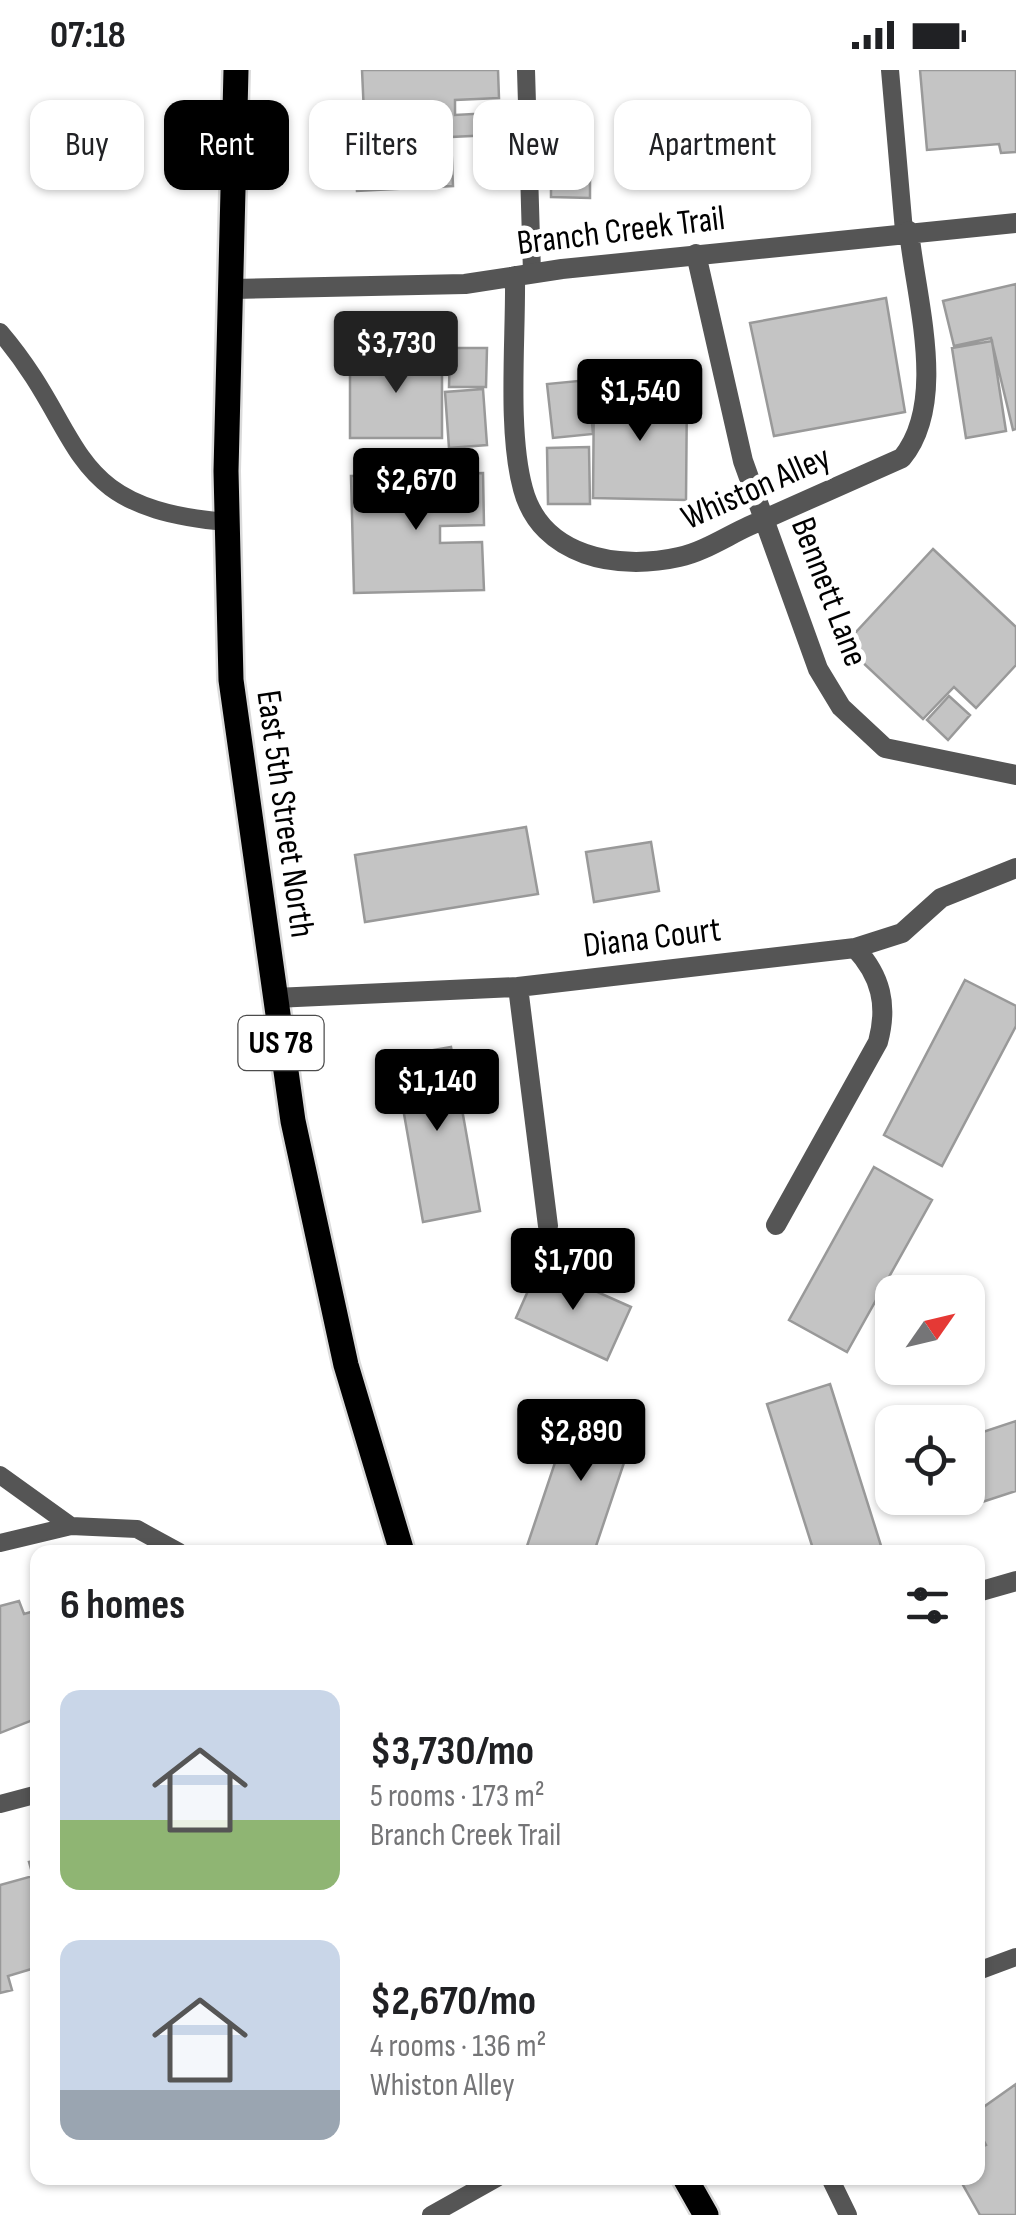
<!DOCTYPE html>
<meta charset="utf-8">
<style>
body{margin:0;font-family:"Sofia Sans Condensed",sans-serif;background:#f6f6f6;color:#202124;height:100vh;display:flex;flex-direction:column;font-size:38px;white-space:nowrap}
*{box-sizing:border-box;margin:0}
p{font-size:32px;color:#757577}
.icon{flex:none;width:55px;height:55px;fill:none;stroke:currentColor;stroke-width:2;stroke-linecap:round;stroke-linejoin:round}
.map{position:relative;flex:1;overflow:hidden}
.drawer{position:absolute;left:30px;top:1475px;width:955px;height:640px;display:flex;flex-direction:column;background:#fff;border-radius:20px;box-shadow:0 2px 8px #0004}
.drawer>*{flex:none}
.guide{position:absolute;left:30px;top:30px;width:958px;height:90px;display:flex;gap:20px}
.needle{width:65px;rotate:56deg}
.buttons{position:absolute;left:875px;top:1205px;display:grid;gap:20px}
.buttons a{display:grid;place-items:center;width:110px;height:110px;border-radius:20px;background:#fff;box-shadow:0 2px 8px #0004;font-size:50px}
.price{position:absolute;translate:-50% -85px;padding:0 22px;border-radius:10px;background:#000;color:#fff;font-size:32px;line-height:65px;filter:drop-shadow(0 2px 5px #0008)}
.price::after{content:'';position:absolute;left:50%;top:60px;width:30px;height:22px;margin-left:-15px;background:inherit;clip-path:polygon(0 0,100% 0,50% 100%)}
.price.active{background:#222;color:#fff}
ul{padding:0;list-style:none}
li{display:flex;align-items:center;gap:30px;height:250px;padding:0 30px}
li span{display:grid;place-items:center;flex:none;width:280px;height:200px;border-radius:20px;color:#555}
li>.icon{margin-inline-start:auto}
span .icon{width:120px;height:120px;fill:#fffc;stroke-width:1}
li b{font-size:42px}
h2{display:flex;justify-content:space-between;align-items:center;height:120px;padding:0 30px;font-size:42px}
.pill{padding:0 35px;border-radius:20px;background:#fff;box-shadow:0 2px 8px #0004;font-size:35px;line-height:90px}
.pill.active{background:#000;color:#fff}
.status{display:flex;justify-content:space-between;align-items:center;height:70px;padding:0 50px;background:#fff;direction:ltr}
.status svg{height:28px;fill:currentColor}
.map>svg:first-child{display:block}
.building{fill:#c4c4c4;stroke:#999;stroke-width:2.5}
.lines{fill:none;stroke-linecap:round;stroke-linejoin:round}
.primary-casing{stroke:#dbdbdb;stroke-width:30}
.service{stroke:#555;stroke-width:18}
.minor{stroke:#555;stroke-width:20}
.primary{stroke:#000;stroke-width:25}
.labels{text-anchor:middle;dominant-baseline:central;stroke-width:10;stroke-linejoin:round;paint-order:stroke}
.shield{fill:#fff;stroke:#4c4c4c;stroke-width:2.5}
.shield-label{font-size:32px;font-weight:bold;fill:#000}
.street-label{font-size:35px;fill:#000;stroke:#fff}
</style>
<div class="status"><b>07:18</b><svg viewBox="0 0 49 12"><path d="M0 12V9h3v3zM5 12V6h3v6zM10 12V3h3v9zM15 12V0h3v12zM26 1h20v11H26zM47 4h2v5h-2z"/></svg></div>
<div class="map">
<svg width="1016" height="2145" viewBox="0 0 1016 2145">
<rect width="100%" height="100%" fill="#fff"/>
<!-- building -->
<path class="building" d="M 362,0 L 498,0 L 499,28 L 455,30 L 455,45 L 491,43 L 492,65 L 451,67 L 453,116 L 357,121 L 355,88 L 366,88 Z
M 920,0 L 1016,0 L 1016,82 L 1001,83 L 999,74 L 927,80 Z
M 551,72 L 590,73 L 590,128 L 551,127 Z
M 1016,214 L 1016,359 L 1013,360 L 991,268 L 954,276 L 943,231 Z
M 886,228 L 905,342 L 774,366 L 750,253 Z
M 992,271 L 1006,361 L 966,368 L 952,278 Z
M 450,278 L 487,278 L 486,317 L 449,317 Z
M 350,284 L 442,284 L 442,368 L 350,368 Z
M 588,310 L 593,364 L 553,368 L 547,314 Z
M 594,318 L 687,319 L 686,430 L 593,428 Z
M 483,319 L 487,375 L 449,378 L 445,322 Z
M 589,377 L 590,434 L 548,434 L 547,378 Z
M 483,403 L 484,455 L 440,456 L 440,473 L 482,472 L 484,520 L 354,523 L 351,406 Z
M 933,479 L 1016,557 L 1016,595 L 976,638 L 954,617 L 923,649 L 844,575 Z
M 949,626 L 970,645 L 948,670 L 927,650 Z
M 526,757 L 538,824 L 365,852 L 355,785 Z
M 651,772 L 659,821 L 594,832 L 586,782 Z
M 965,910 L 1016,936 L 1016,956 L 942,1096 L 884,1065 Z
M 451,977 L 480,1141 L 423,1152 L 394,987 Z
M 874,1097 L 932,1130 L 847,1282 L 789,1250 Z
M 539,1196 L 631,1237 L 607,1290 L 516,1248 Z
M 830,1314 L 883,1482 L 814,1482 L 767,1334 Z
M 574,1336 L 636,1357 L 594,1482 L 525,1482 Z
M 1016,1351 L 1016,1421 L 970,1436 L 968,1367 Z
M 19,1531 L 24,1544 L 38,1540 L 38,1648 L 0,1663 L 0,1536 Z
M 38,1790 L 38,1897 L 8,1906 L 12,1920 L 0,1923 L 0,1815 L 33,1806 L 29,1792 Z
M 1016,2014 L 1016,2145 L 980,2145 L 959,2108 L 978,2108 L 978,2079 L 986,2075 L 978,2060 L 978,2041 Z"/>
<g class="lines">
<defs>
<path id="primary" d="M 236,0 L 226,401 L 231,610 L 293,1051 L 346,1295 L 402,1482
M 685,2108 L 706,2145"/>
</defs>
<!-- primary casing -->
<use href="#primary" class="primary-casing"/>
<!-- service -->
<path class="service" d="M 526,0 L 532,203
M 890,0 L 904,161
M 0,262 C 89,366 60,438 227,452
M 0,1405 L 71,1456
M 0,1473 L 71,1456 L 137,1459 L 179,1482
M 0,1734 L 38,1724
M 978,1901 L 1016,1887
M 830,2108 L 848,2145
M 431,2145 L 497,2108"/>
<!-- minor -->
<path class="minor" d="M 696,184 L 743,391 L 818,599 L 841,637 L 885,678 L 1016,705
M 515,206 C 516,268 507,361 523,419 C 541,487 618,501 679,487 C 703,482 727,466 749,456 C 800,433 851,411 902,388 C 948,332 916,230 909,161
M 233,219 L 465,214 L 562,199 L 1016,153
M 518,917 L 548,1156
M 275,928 L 518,917 L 855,878 L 902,863 L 941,828 L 1016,798
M 776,1155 L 878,972 C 888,935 881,906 855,878
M 978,1522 L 1016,1511"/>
<!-- primary -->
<use href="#primary" class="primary"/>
</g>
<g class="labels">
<!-- shield labels -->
<rect class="shield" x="238.5" y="946" width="85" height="54" rx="8"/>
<g class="shield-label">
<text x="281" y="973">US 78</text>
</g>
<!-- street labels -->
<g class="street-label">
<text transform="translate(621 161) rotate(-7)">Branch Creek Trail</text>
<text transform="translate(756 418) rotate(-24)">Whiston Alley</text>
<text transform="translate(829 522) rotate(69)">Bennett Lane</text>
<text transform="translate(285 744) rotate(82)">East 5th Street North</text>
<text transform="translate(652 868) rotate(-7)">Diana Court</text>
</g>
</g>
</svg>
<div class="buttons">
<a><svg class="needle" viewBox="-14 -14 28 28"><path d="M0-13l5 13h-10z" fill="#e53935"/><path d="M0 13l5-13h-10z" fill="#757577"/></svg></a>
<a><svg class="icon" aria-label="locate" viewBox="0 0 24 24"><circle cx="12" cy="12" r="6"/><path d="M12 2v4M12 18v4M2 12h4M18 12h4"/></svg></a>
</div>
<b class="price active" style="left:396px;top:326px">$3,730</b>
<b class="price" style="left:640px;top:374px">$1,540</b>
<b class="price" style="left:416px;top:463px">$2,670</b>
<b class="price" style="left:437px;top:1064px">$1,140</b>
<b class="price" style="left:573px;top:1243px">$1,700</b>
<b class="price" style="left:581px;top:1414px">$2,890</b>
<div class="guide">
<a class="pill">Buy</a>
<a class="pill active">Rent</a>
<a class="pill">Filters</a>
<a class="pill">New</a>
<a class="pill">Apartment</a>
</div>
<section class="drawer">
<h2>6 homes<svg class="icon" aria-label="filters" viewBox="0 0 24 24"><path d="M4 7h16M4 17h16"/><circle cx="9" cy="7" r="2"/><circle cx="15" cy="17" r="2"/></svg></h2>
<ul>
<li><span style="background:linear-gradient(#c9d6e8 65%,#8fb573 0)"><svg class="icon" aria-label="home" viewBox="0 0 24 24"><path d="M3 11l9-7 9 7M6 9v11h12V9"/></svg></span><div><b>$3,730/mo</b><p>5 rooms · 173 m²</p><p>Branch Creek Trail</p></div></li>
<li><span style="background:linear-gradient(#c9d6e8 75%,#9aa5b1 0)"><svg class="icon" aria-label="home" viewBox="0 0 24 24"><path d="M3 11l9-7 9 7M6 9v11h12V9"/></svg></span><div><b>$2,670/mo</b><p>4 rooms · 136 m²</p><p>Whiston Alley</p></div></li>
</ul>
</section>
</div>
